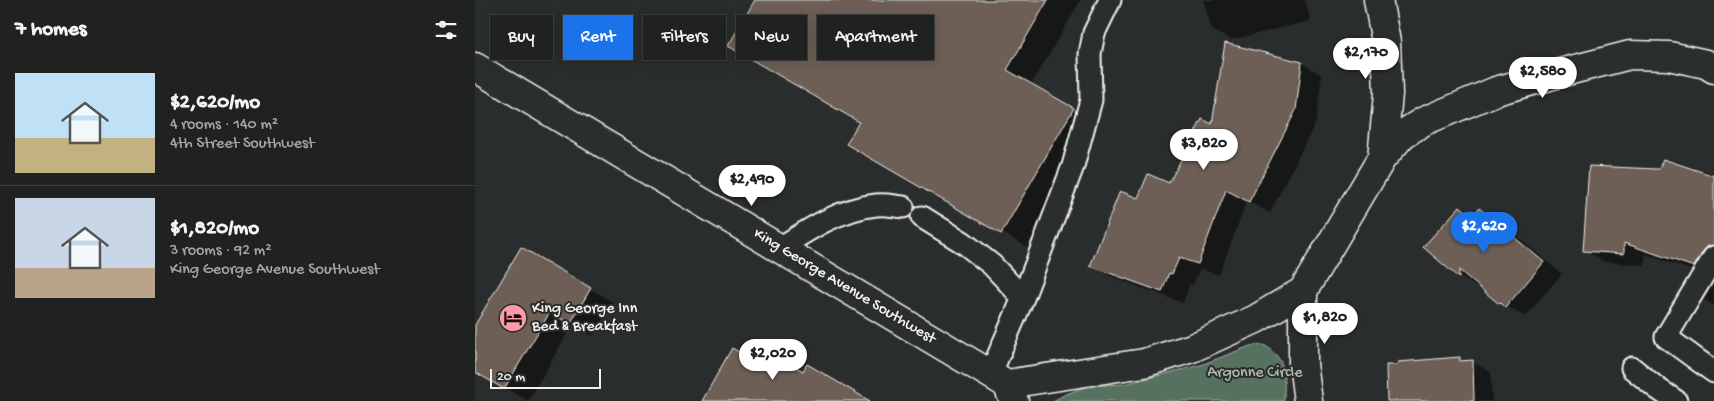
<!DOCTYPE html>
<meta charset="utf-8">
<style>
body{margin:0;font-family:"Gochi Hand",sans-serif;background:#2d2f2f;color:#f1f3f6;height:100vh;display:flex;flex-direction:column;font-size:19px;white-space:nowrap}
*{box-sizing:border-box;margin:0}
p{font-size:16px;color:#a2a4a5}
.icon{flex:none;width:28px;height:28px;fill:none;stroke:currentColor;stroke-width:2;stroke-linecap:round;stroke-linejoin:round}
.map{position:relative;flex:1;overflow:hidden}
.panel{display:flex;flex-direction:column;background:#202222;width:475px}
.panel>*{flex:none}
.hud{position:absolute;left:15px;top:15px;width:475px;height:45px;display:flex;gap:10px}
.scale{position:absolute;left:15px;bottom:12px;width:111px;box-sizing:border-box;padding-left:5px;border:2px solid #f4f1e8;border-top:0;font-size:14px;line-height:18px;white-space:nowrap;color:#f4f1e8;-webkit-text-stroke:4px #2a2d2e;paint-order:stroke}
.price{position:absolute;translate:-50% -42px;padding:0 11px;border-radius:18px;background:#fff;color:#222;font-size:16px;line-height:32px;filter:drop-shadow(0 1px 2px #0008)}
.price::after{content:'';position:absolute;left:50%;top:30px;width:15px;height:11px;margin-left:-8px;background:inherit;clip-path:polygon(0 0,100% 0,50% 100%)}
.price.active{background:#1a73e8;color:#fff}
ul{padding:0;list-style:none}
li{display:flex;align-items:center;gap:15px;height:125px;padding:0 15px}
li+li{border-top:1px solid #3d3f40}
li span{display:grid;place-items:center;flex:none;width:140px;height:100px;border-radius:0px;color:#555}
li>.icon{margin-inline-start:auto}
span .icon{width:60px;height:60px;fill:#fffc;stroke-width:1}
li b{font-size:21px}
h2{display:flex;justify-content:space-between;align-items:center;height:60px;padding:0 15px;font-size:21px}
.chip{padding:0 18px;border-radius:0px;background:#202222;box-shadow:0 2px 12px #0003,0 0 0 1px #3d3f40;font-size:18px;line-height:45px}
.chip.active{background:#1a73e8;color:#fff}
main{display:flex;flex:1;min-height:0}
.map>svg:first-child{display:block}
.green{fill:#56715f;stroke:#a5b1a4}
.shadow{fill:#0007}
.building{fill:#6d5e54;stroke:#f4f1e8}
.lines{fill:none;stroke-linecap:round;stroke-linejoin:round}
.service-casing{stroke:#f4f1e8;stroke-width:25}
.minor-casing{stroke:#f4f1e8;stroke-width:31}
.service{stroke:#2a2d2e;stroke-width:21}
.minor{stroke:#2a2d2e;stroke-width:28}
.labels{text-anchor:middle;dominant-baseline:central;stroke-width:4;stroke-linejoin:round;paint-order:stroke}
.street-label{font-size:16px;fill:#f4f1e8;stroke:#2a2d2e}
.poi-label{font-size:16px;fill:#f4f1e8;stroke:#2a2d2e;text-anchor:start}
.park-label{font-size:16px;fill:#adb7aa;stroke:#2a2d2e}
</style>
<main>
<section class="panel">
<h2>7 homes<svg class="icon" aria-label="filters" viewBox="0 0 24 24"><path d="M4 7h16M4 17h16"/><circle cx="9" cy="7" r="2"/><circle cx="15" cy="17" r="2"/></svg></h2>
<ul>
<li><span style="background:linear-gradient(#bfe0f5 65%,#c2b280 0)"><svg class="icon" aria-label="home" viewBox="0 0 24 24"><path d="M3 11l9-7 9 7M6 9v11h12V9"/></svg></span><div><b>$2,620/mo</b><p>4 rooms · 140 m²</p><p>4th Street Southwest</p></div></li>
<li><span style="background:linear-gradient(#c9d6e8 70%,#b9a48a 0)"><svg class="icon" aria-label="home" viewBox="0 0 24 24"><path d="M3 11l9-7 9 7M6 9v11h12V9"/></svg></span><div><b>$1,820/mo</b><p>3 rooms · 92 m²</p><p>King George Avenue Southwest</p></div></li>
</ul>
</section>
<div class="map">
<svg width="1239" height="401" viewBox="0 0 1239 401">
<rect width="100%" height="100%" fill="#2a2d2e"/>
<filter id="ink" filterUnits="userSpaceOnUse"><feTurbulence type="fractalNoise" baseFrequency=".02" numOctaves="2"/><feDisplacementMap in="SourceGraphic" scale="10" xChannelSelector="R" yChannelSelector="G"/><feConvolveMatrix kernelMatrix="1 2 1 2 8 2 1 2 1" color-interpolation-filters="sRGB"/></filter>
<g filter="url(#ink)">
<!-- green -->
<path class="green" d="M 789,345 C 813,360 809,375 809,401 L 578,401 L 589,395 L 612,386 L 649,384 L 726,365 L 775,346 Z"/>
<!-- shadow -->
<path class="shadow" d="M 281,0 L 606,0 L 556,85 L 623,124 L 552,247 L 373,144 L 386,121 Z
M 728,0 L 830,0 L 836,21 L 756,40 L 737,30 Z
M 827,63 L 847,75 L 841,122 L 795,213 L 772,201 L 744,275 L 725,269 L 718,285 L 715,284 L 708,303 L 637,277 L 617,265 L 664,200 L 695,185 L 738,126 Z
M 1239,178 L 1239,278 L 1170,254 L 1170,265 L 1130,262 L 1109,250 Z
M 985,207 L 996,213 L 1001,214 L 1005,210 L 1023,220 L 1087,274 L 1050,317 L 1031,306 L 1002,283 L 1002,287 L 985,277 L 950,247 Z
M 46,248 L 138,302 L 118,336 L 98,324 L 53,401 L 0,371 L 0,328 Z
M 1239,284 L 1239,306 L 1229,300 Z
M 985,359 L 990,362 L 998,362 L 1016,372 L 1017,401 L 914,401 Z"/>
<!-- building -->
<path class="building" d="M 280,0 L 573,0 L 532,70 L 599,108 L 526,234 L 371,144 L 384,122 L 253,46 Z
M 750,43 L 827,62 L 821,110 L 774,202 L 751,190 L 723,264 L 704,258 L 697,274 L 694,273 L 687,292 L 615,266 L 645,191 L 663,198 L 673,174 L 694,183 L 727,119 L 737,124 Z
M 1188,159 L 1239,176 L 1239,245 L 1233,246 L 1229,250 L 1219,267 L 1149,243 L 1149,254 L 1108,251 L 1114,166 L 1181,169 L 1184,169 Z
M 985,206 L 994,214 L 997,210 L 1000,213 L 1004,208 L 1069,262 L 1030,308 L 1025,303 L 1024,304 L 984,270 L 984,278 L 948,247 Z
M 46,247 L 116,288 L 95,324 L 75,312 L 29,389 L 0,372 L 0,325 Z
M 282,346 L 328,371 L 332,364 L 395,401 L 227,401 L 257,348 L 264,352 Z
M 985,357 L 985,361 L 998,360 L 999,401 L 912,401 L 911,365 L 923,365 L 923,362 Z"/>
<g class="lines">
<defs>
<path id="service" d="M 447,217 L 489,243 L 517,265 L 548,298
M 305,248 C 334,229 365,209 401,205 C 410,204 419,206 428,207
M 1239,257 L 1191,337 L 1239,372
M 1157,368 L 1183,389 L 1201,401
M 515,375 L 548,298 L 598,166 L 616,100 L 615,54 L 619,33 L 635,0"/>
<path id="minor" d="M 903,0 L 911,42 L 913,94 L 907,158
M 0,67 L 532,384 L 539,401
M 828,291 L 828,364 L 833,401
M 532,384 L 669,363 L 717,348 L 781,319 L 828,291 L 907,158 L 928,134 L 949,121 L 1021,91 L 1081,74 L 1155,55 L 1194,56 L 1231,64 L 1239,69"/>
</defs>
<!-- service casing -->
<use href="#service" class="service-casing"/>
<!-- minor casing -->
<use href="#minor" class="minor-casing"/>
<!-- service -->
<use href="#service" class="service"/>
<!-- minor -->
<use href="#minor" class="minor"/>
</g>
</g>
<!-- icons -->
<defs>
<symbol id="hotel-disc" viewBox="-11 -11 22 22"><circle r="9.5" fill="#ff9aa2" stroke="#2a2d2e"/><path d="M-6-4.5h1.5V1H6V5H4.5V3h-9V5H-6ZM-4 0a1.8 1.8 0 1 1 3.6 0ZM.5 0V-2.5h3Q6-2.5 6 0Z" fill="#111"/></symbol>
</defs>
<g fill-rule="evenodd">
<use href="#hotel-disc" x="22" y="302" width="32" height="32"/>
</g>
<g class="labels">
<!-- street labels -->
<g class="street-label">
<text transform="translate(369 287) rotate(31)">King George Avenue Southwest</text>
</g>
<!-- poi labels -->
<g class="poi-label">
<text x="57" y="309">King George Inn<tspan x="57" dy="18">Bed &amp; Breakfast</tspan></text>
</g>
<!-- park labels -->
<g class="park-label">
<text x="780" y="373">Argonne Circle</text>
</g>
</g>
</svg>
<div class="scale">20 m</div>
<b class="price" style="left:891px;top:80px">$2,170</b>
<b class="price" style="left:1068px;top:99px">$2,580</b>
<b class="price" style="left:729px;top:171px">$3,820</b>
<b class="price" style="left:277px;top:207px">$2,490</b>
<b class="price active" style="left:1009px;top:254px">$2,620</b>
<b class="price" style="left:850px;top:345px">$1,820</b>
<b class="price" style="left:298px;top:381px">$2,020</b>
<div class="hud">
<a class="chip">Buy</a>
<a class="chip active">Rent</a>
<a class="chip">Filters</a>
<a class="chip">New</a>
<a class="chip">Apartment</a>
</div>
</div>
</main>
